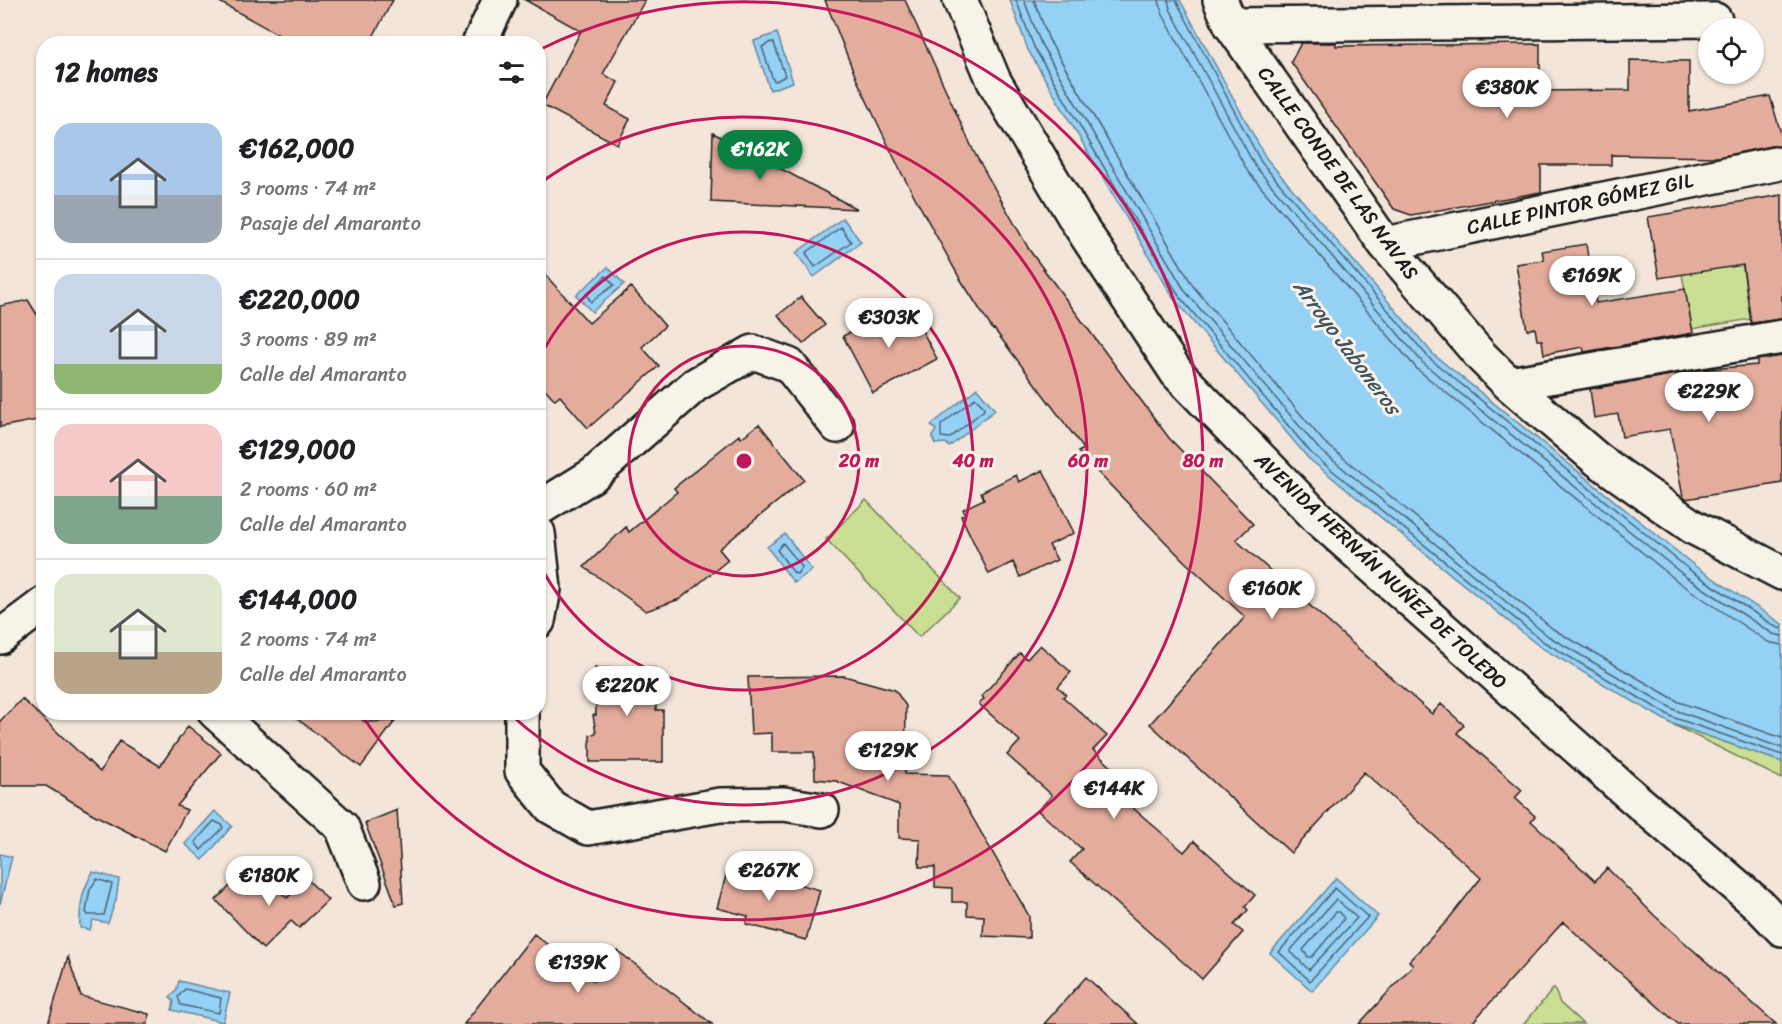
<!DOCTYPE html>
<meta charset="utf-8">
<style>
body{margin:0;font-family:Sriracha,sans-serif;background:#f2f2f2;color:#202124;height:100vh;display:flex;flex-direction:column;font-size:22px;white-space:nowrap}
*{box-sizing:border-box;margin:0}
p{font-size:20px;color:#757577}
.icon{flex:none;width:33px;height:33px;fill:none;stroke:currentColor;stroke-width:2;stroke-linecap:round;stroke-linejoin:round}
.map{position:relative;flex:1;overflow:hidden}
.details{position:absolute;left:36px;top:36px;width:510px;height:684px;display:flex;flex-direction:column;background:#fff;border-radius:24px;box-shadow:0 2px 4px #0004}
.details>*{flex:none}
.controls{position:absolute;left:1698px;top:18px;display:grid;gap:12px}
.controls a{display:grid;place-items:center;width:66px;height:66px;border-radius:50%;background:#fff;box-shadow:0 2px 4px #0004;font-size:30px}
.price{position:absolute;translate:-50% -51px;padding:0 14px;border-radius:21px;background:#fff;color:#222;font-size:20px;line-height:39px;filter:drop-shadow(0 2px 3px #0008)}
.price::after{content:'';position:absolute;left:50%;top:36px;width:18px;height:14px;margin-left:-9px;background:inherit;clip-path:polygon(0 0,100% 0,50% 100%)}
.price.current{background:#0b8043;color:#fff}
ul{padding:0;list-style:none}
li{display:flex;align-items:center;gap:18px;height:150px;padding:0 18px}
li+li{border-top:2px solid #e0e0e0}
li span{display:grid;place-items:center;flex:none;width:168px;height:120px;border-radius:18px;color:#555}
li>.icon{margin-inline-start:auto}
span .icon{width:72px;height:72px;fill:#fffc;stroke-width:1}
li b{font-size:26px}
h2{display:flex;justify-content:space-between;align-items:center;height:72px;padding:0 18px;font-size:26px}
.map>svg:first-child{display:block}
.green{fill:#cadf94;stroke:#737e58;stroke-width:1.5}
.water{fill:#95d0f5;stroke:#65889e;stroke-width:1.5}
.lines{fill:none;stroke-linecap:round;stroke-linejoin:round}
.shore{stroke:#4c6473;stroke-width:1.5}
.building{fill:#e4ac9c;stroke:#1c1c1c;stroke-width:1.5}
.minor-casing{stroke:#1c1c1c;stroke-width:38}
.primary-casing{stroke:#1c1c1c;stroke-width:38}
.minor{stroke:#f7f3e8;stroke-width:33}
.primary{stroke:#f7f3e8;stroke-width:33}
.ring{fill:none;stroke:#c2185b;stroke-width:3}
.labels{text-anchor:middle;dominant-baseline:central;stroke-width:6;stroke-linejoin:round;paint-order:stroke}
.street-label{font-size:20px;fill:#1c1c1c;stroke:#f7f3e8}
.water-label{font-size:21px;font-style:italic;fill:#40525d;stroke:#f7f3e8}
.centre{fill:#c2185b;stroke:#f7f3e8;stroke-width:3}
.ring-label{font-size:18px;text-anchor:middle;font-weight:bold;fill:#c2185b;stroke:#f7f3e8;stroke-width:6;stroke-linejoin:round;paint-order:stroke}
</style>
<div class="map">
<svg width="1782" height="1024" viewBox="0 0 1782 1024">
<rect width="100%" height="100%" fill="#f3e5d9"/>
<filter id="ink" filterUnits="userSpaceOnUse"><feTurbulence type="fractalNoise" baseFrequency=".0167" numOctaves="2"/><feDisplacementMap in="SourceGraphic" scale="12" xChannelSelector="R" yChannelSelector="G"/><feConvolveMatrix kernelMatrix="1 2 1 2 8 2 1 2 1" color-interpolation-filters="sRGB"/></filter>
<g filter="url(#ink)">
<!-- green -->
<path class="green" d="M 1742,264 L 1751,319 L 1692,329 L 1682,274 Z
M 866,500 L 960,598 L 919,637 L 826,539 Z
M 1670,723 L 1782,762 L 1782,779 Z
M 1554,988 L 1560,1003 L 1583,1024 L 1524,1024 Z"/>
<!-- water -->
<path class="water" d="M 1010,0 L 1180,0 L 1266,158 L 1433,354 L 1695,566 L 1782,624 L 1782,762 L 1670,723 L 1540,647 L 1308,458 L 1174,299 L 1028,50 Z
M 777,33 L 793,82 L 770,90 L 754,41 Z
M 843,218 L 861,242 L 814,277 L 796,253 Z
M 608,267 L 624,284 L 592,312 L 576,295 Z
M 977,388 L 995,410 L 949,447 L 946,443 L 935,444 L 932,437 L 936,430 L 931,425 Z
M 785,534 L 812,570 L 794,583 L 767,547 Z
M 215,811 L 232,826 L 203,860 L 185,844 Z
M 0,854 L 12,857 L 0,904 Z
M 93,872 L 119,879 L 116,900 L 108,923 L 93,920 L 90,930 L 80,928 C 79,907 82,890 93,872 Z
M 1336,878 L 1378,916 L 1312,991 L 1270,953 Z
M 179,981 L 230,993 L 223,1022 L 172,1010 L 174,1002 L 170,997 L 176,991 Z"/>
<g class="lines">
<!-- shore -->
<path class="shore" d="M 1016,0 L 1034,47 L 1179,296 L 1312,454 L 1544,642 L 1672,717 L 1782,755
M 1024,0 L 1041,44 L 1185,291 L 1318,448 L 1548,636 L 1675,710 L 1782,748
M 1034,0 L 1049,40 L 1193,286 L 1324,442 L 1553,629 L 1679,702 L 1782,738
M 1159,0 L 1162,13 L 1248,172 L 1417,369 L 1681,584 L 1768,642 L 1782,645
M 1168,0 L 1170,9 L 1255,166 L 1423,363 L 1686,577 L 1773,634 L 1782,636
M 1176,0 L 1261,162 L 1429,358 L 1691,571 L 1776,627 L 1782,629
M 771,42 L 774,43 L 785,76 L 776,81 L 773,80 L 762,47 Z
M 841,227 L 851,242 L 815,267 L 806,253 Z
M 606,276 L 614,285 L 591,302 L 586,294 Z
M 975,398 L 984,407 L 984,410 L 950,438 L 941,437 L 941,425 Z
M 783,543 L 802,567 L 797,574 L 794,573 L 777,550 Z
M 214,821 L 222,825 L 223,828 L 201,850 L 195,842 Z
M 97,879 L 112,884 L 104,915 L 88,915 L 86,912 L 90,889 Z
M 1335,888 L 1368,917 L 1310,981 L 1279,952 Z
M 1336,899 L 1357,918 L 1309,970 L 1290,951 Z
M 1336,912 L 1340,912 L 1344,919 L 1312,957 L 1308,957 L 1303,950 Z
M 185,989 L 221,998 L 219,1013 L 181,1005 L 178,997 Z"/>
</g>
<!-- building -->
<path class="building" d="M 216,0 L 393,0 L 369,44 L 295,44 Z
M 525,0 L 645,0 L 603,74 L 618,82 L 606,106 L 630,119 L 617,144 L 542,105 L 581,31 Z
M 825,0 L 905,0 L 974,152 L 1030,251 L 1169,438 L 1253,524 L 1236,540 L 1432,714 L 1441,704 L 1464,725 L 1457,733 L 1522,790 L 1515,798 L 1535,816 L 1531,821 L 1595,881 L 1607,868 L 1655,916 L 1776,1024 L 1678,1024 L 1563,922 L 1471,1024 L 1359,1024 L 1413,965 L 1409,961 L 1447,921 L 1481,878 L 1364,772 L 1291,853 L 1150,724 L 1245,617 L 1184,561 L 1078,452 L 1084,449 L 994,329 L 993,330 L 959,277 L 901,172 L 856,78 Z
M 1301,43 L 1336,43 L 1336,46 L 1540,44 L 1540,91 L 1630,90 L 1630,60 L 1689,61 L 1689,111 L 1770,96 L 1782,137 L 1782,147 L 1771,146 L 1718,157 L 1611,155 L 1611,165 L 1541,165 L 1541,192 L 1411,215 L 1394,209 L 1291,62 Z
M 713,133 L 857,209 L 711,202 Z
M 1782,195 L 1782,319 L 1751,323 L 1743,265 L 1659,278 L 1648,217 Z
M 1586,244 L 1596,303 L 1685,289 L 1693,333 L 1584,352 L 1583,347 L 1544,354 L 1542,340 L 1537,340 L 1535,328 L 1527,330 L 1516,264 L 1544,260 L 1542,251 Z
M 538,267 L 589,323 L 631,287 L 665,326 L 642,347 L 659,366 L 588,428 L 560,396 L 555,400 L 538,381 Z
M 801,297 L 825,325 L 803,344 L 778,315 Z
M 28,300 L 44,326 L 44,341 L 40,349 L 43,369 L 43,419 L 0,427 L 0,306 Z
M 898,307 L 908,325 L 916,319 L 937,359 L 873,393 L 843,336 Z
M 1782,356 L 1782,483 L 1686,499 L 1683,497 L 1670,429 L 1622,437 L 1618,414 L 1594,418 L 1590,389 L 1700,370 L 1757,365 L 1757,360 Z
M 759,424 L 804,480 L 719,549 L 728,560 L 680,599 L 646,611 L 584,567 L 626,527 L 629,532 L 677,492 L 674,488 L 739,435 L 741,438 Z
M 1043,470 L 1074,533 L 1049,545 L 1057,560 L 1020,577 L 1013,562 L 989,574 L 961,516 L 965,514 L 963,509 L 984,499 L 981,492 L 1016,475 L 1019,482 Z
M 1040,645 L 1071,672 L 1058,687 L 1066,694 L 1063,697 L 1107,736 L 1093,750 L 1129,783 L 1118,795 L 1184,852 L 1194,841 L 1255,895 L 1245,907 L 1248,910 L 1234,925 L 1243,932 L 1202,979 L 1070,862 L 1082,849 L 1038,811 L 1052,795 L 1007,755 L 1020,741 L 979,704 L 984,699 L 982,696 L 1020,653 L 1027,659 Z
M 595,668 L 655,668 L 656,710 L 663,710 L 663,762 L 590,762 L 590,735 L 596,733 L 593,715 L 596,715 Z
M 844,676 L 895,690 L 906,706 L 905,774 L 948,775 L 1029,916 L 1029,938 L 983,936 L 984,916 L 967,915 L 967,902 L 952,902 L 952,888 L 935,887 L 935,867 L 919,867 L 920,839 L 899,838 L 899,805 L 836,781 L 815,779 L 814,752 L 772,752 L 772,733 L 751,734 L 748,677 Z
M 22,699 L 100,772 L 119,741 L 160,766 L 188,726 L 221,753 L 177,806 L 187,810 L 165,851 L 93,814 L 46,786 L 0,786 L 0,721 Z
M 288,712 L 352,712 L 365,722 L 395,721 L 361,767 Z
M 397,810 L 403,903 L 396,905 L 365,823 Z
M 729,865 L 820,890 L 806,940 L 746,924 L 748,916 L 717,908 Z
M 242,874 L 253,886 L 264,876 L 287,898 L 307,879 L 328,900 L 299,928 L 291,921 L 263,949 L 216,900 Z
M 534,934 L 594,981 L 618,951 L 712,1024 L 464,1024 Z
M 68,957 L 81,996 L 149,1014 L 148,1024 L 48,1024 Z
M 1086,977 L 1138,1024 L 1044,1024 Z"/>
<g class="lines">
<defs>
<path id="minor" d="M 960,0 L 994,81 L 1077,221 L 1177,373 L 1319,519 L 1620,786 L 1759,905 L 1782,929
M 1220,0 L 1231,25 L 1385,244 L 1481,356 L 1509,384 L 1598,460 L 1693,527 L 1782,573
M 1231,25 L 1715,20
M 1385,244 L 1775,164
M 1509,384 L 1782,337
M 538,509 L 593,475 L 695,385 L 753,352 L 789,365 L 837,426
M 538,533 L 544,589 L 538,621
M 215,712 L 342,827 L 364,883
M 522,712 L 522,771 L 551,807 L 588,828 L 720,805 L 784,804 L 822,810"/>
<path id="primary" d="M 479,44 L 500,0
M 0,637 L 44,604"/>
</defs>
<!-- minor casing -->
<use href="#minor" class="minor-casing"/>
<!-- primary casing -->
<use href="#primary" class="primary-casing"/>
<!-- minor -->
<use href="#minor" class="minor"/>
<!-- primary -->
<use href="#primary" class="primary"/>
</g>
</g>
<!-- distance rings -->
<g class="ring">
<circle cx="744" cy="461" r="115"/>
<path d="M539 359A229 229 0 1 1 539 563"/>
<path d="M539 184A344 344 0 1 1 509 713"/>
<path d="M539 50A459 459 0 1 1 361 714"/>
</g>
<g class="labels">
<!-- street labels -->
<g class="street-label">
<text transform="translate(1338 173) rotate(54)">CALLE CONDE DE LAS NAVAS</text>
<text transform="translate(1580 204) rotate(-12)">CALLE PINTOR GÓMEZ GIL</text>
<text transform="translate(1381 571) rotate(43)">AVENIDA HERNÁN NUÑEZ DE TOLEDO</text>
</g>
<!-- water labels -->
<g class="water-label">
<text transform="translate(1347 347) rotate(53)">Arroyo Jaboneros</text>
</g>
</g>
<circle cx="744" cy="461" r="9" class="centre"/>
<g class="ring-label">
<text x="859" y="467">20 m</text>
<text x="973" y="467">40 m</text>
<text x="1088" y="467">60 m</text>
<text x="1203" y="467">80 m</text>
</g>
</svg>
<div class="controls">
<a><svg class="icon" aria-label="locate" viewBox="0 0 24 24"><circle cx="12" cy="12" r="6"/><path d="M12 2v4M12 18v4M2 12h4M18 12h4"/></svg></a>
</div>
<b class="price" style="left:1507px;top:119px">€380K</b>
<b class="price current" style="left:760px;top:181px">€162K</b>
<b class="price" style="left:1592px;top:307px">€169K</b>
<b class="price" style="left:889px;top:349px">€303K</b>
<b class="price" style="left:1709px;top:423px">€229K</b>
<b class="price" style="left:1272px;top:620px">€160K</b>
<b class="price" style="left:627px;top:717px">€220K</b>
<b class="price" style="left:888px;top:782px">€129K</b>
<b class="price" style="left:1114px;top:820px">€144K</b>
<b class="price" style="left:769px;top:902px">€267K</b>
<b class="price" style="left:269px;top:907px">€180K</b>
<b class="price" style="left:578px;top:994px">€139K</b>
<section class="details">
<h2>12 homes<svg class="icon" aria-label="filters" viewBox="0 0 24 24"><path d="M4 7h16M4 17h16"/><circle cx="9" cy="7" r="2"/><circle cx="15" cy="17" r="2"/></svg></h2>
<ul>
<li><span style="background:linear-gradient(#a9c7e8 60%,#9aa5b1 0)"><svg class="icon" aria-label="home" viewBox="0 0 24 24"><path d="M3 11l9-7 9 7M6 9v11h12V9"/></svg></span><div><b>€162,000</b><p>3 rooms · 74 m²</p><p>Pasaje del Amaranto</p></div></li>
<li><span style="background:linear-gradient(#c9d6e8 75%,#8fb573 0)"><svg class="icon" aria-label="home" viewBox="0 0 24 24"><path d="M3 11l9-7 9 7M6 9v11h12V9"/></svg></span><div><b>€220,000</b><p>3 rooms · 89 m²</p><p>Calle del Amaranto</p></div></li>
<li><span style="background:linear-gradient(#f6c9c9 60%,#7fa58c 0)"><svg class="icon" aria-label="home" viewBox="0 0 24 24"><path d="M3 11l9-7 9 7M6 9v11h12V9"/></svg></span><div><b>€129,000</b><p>2 rooms · 60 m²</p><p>Calle del Amaranto</p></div></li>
<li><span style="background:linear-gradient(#dfe7d0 65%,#b9a48a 0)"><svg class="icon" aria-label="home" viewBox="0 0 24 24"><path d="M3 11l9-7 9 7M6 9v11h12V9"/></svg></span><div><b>€144,000</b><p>2 rooms · 74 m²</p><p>Calle del Amaranto</p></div></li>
</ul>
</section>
</div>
